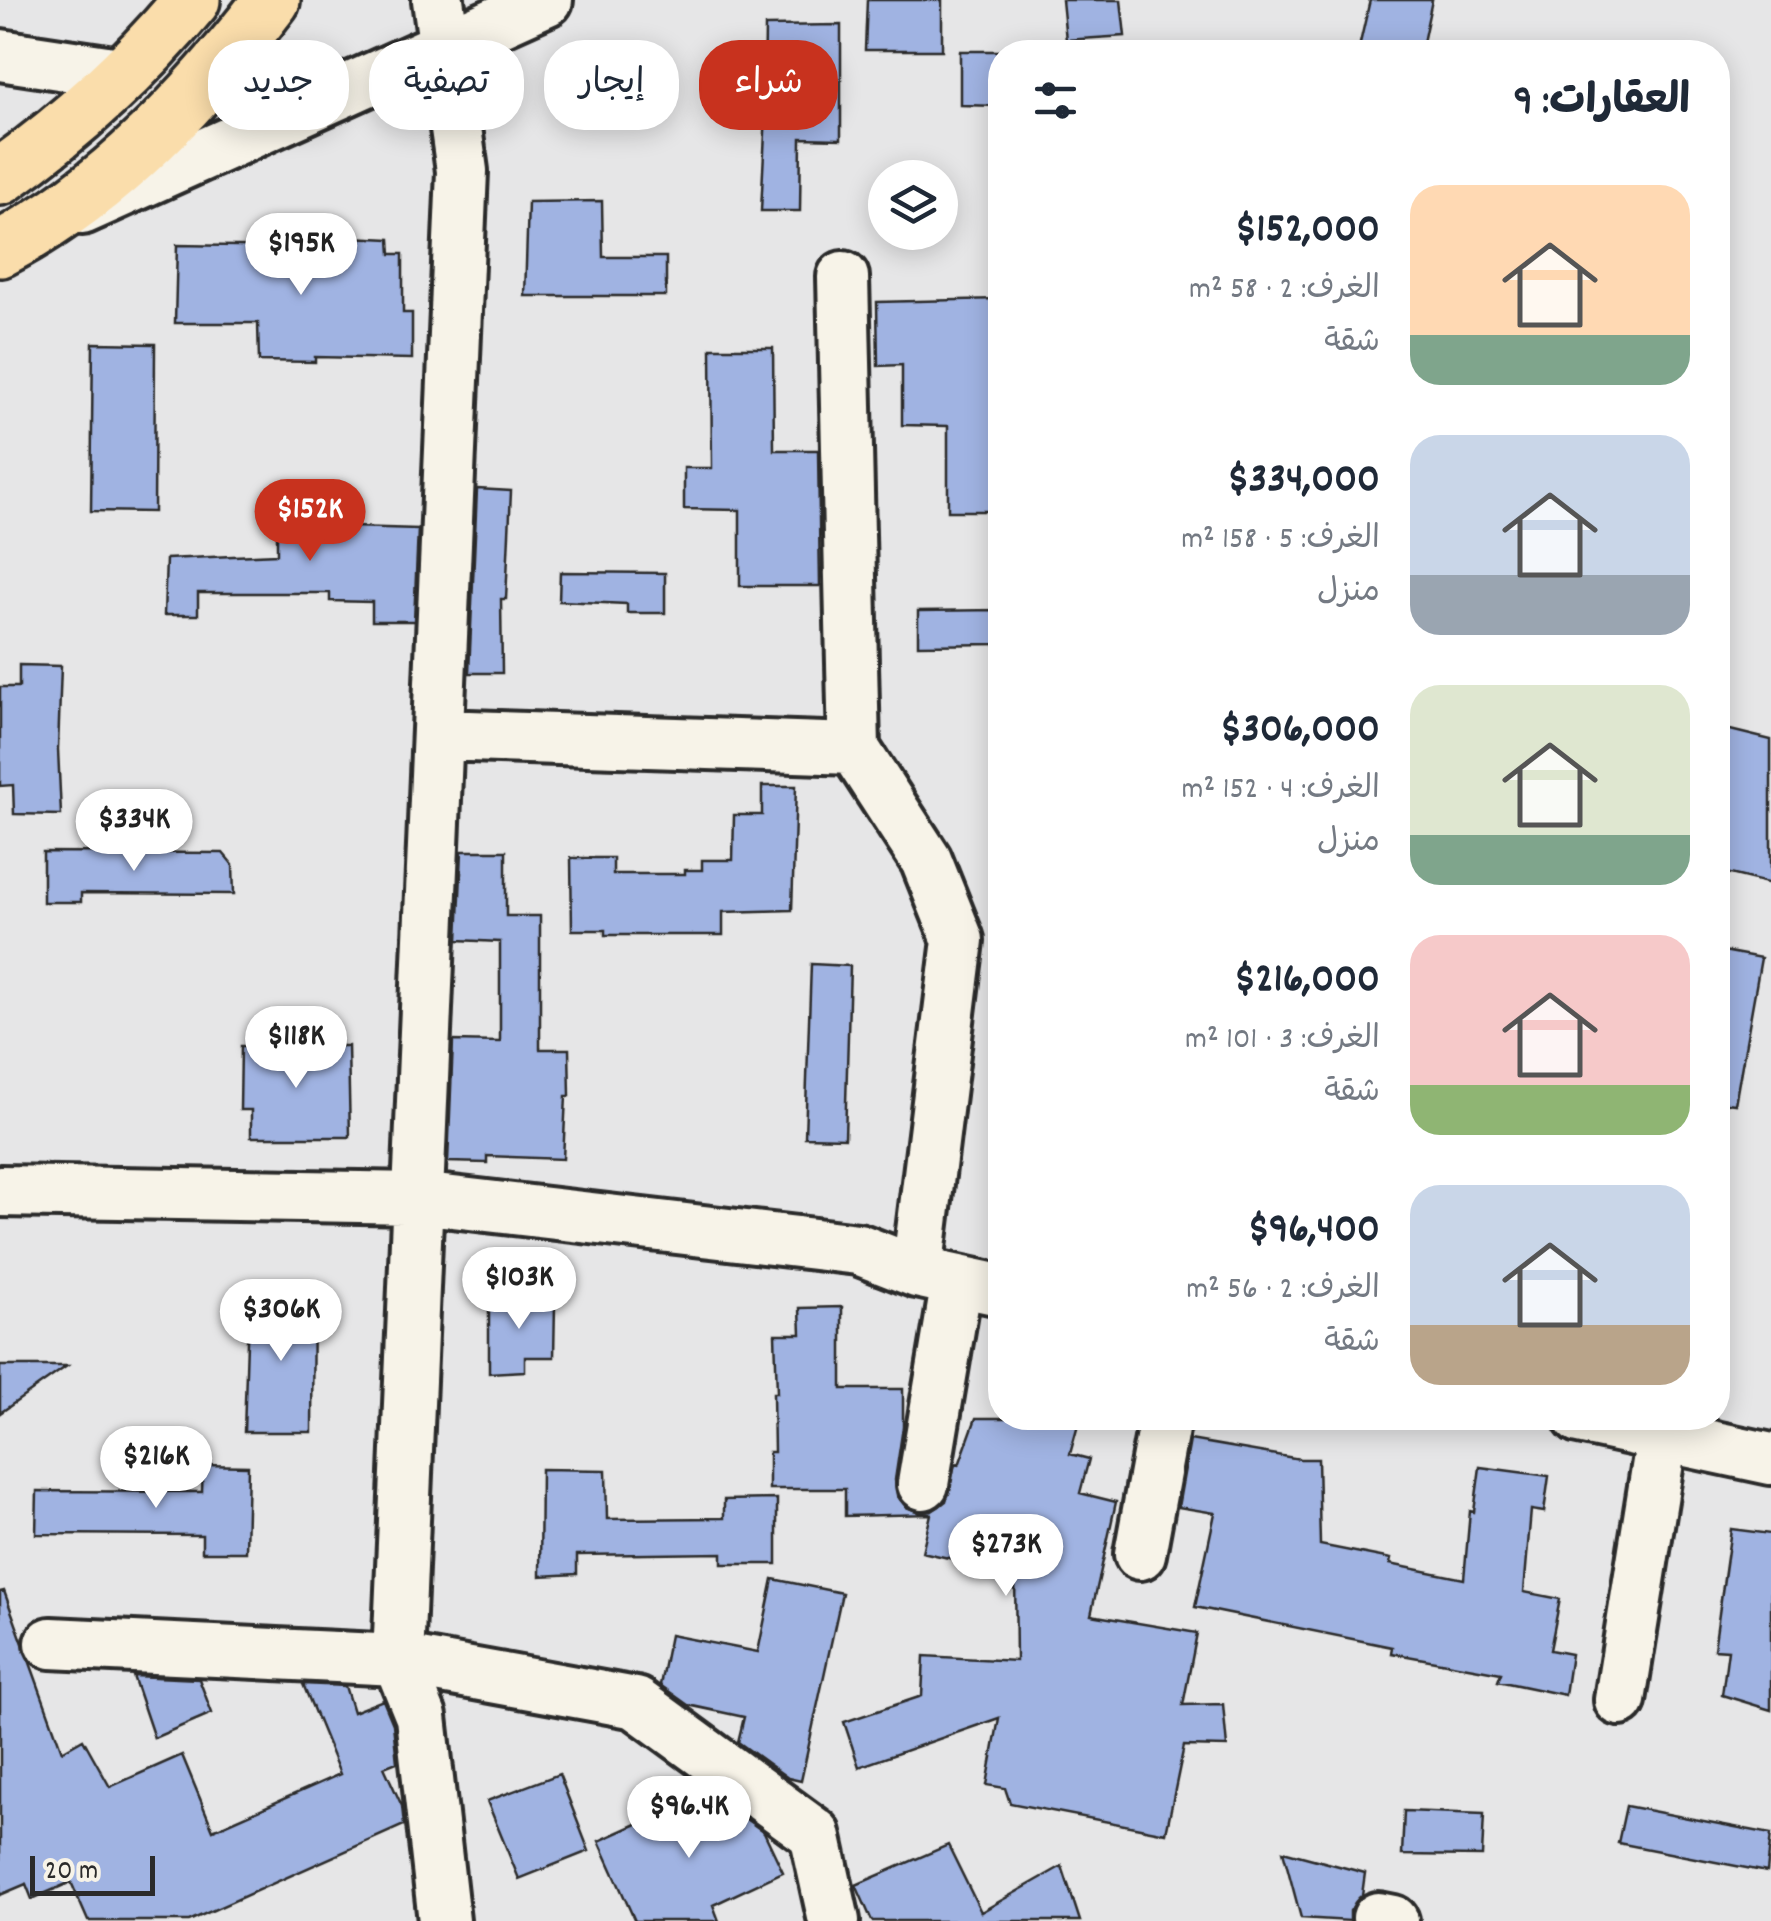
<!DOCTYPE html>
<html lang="ar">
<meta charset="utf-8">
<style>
body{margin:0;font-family:Dekko,"Playpen Sans Arabic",sans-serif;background:#f6f6f7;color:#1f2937;direction:rtl;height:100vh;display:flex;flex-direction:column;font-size:38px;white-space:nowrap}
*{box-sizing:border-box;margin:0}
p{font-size:32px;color:#747a83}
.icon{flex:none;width:55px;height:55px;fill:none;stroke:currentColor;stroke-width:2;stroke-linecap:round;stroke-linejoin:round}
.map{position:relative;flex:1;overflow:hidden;direction:ltr}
.drawer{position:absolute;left:988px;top:40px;width:742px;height:1390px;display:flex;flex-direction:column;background:#fff;border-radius:40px;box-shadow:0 5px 25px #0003;direction:rtl}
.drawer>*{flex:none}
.top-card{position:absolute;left:30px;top:40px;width:808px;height:90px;direction:rtl;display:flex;gap:20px}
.fabs{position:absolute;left:868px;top:160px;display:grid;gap:20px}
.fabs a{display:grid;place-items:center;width:90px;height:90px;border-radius:50%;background:#fff;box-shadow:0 5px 25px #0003;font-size:50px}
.scale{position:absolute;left:30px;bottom:25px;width:125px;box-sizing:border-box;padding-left:10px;border:5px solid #2b2b2b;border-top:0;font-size:28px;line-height:35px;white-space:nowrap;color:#2b2b2b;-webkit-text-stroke:8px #f7f3e8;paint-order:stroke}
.price{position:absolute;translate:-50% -85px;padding:0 22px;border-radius:35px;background:#fff;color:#222;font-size:32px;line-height:65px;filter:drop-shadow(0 2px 5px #0008)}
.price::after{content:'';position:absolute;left:50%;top:60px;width:30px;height:22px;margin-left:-15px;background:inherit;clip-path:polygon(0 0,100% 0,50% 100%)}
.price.selected{background:#c8321e;color:#fff}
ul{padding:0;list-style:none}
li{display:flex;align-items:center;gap:30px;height:250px;padding:0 40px}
li span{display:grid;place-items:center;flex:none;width:280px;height:200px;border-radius:30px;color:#555}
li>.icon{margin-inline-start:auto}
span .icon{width:120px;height:120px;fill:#fffc;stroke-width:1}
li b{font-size:42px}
h2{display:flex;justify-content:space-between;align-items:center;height:120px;padding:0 40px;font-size:42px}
.chip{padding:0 35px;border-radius:40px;background:#fff;box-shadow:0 5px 25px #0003;font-size:35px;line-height:90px}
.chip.selected{background:#c8321e;color:#fff}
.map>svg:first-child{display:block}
.building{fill:#a0b3e2;stroke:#2b2b2b;stroke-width:2.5}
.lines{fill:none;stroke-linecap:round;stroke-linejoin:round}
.minor-casing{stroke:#2b2b2b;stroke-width:58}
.major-casing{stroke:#2b2b2b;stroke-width:62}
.minor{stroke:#f7f3e8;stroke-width:50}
.major{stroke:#faddab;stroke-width:55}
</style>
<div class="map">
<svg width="1771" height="1921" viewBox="0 0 1771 1921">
<rect width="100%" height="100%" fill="#e6e6e7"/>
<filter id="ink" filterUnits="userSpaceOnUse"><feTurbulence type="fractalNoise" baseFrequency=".01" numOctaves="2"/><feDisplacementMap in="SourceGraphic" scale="20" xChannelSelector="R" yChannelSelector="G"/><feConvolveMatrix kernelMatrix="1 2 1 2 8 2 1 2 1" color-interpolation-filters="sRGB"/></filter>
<g filter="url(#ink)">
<!-- building -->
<path class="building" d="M 867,0 L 942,0 L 942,50 L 865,50 Z
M 1062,0 L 1121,0 L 1125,36 L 1066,40 Z
M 1370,0 L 1432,0 L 1421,52 L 1358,52 Z
M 841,25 L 841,139 L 801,138 L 800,211 L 761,211 L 767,93 L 764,92 L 765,26 Z
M 960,51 L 1000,51 L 1000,106 L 960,105 Z
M 602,201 L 603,257 L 666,257 L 666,296 L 525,296 L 528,202 Z
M 350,237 L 390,239 L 391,254 L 403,254 L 403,313 L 412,313 L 412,359 L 315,357 L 315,362 L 259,361 L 258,323 L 175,323 L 177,245 L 350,248 Z
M 999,299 L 1000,511 L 948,511 L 948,426 L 902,425 L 902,365 L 878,366 L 877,302 Z
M 93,343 L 155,344 L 154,512 L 91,511 Z
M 711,348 L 773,348 L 774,450 L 818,450 L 820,586 L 740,586 L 740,510 L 684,509 L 684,468 L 712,468 Z
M 477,489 L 511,491 L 506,599 L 501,599 L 502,673 L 469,673 Z
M 302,495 L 341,497 L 342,504 L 352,504 L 352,527 L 418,529 L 414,621 L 372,621 L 372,602 L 330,601 L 330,593 L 198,593 L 198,615 L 164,615 L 166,559 L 277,554 L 277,502 L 302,502 Z
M 560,572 L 665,573 L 665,613 L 627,613 L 627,604 L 559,601 Z
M 1000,610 L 1000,644 L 918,645 L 918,611 Z
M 19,665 L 61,666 L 58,749 L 61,815 L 14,814 L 13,785 L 0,786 L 0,687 L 19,687 Z
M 1718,727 L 1771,740 L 1771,884 L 1718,871 Z
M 762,786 L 796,786 L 792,910 L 723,912 L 723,935 L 605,935 L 605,930 L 572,930 L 571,858 L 613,858 L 613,874 L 685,874 L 685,870 L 702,870 L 702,860 L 733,860 L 734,815 L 762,815 Z
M 462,851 L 506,851 L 506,916 L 540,916 L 540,1049 L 569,1049 L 570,1096 L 566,1096 L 563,1159 L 487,1156 L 487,1163 L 448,1162 L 453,1041 L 500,1042 L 500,942 L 458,940 Z
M 43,852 L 223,853 L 233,865 L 234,894 L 81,893 L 81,902 L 43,902 Z
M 1718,950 L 1761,958 L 1735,1104 L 1718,1102 Z
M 811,964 L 850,966 L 845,1138 L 805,1137 Z
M 241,1046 L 348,1046 L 350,1137 L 251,1137 L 251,1110 L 240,1110 Z
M 274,1286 L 313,1286 L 312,1432 L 244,1432 L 248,1312 L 273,1311 Z
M 489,1295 L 527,1295 L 527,1304 L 555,1303 L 554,1357 L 525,1357 L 525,1371 L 489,1373 Z
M 842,1307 L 842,1389 L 903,1389 L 903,1427 L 895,1480 L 897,1495 L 906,1507 L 919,1512 L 932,1511 L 946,1501 L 955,1464 L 959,1465 L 976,1418 L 1080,1418 L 1070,1454 L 1089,1459 L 1080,1493 L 1116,1502 L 1091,1615 L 1197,1633 L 1183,1705 L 1223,1704 L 1227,1747 L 1184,1746 L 1166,1833 L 1010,1803 L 1005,1788 L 987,1785 L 999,1718 L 859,1767 L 844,1722 L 922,1696 L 924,1656 L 1016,1661 L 1015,1573 L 922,1552 L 931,1514 L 845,1516 L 845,1489 L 769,1489 L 769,1452 L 774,1452 L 773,1393 L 777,1393 L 775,1334 L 801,1334 L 800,1308 Z
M 0,1366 L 67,1366 L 0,1413 Z
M 1190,1440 L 1300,1459 L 1318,1459 L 1320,1545 L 1391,1559 L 1390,1564 L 1464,1579 L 1470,1511 L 1474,1512 L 1480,1467 L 1549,1476 L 1544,1512 L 1531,1510 L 1524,1592 L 1560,1599 L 1550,1650 L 1571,1654 L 1565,1695 L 1498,1681 L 1501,1673 L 1391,1653 L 1392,1647 L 1195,1607 L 1215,1513 L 1178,1507 Z
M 203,1465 L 248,1466 L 246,1552 L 202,1552 L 202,1535 L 36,1534 L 37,1491 L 202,1492 Z
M 541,1469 L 606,1470 L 607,1519 L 724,1518 L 724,1500 L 777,1499 L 777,1564 L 722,1564 L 722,1553 L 577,1555 L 577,1574 L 540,1576 Z
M 1731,1529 L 1771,1534 L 1771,1710 L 1722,1695 L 1728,1650 L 1714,1649 Z
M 773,1579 L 842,1593 L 801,1781 L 788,1778 L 738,1742 L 744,1717 L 688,1705 L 660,1685 L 670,1635 L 758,1652 Z
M 4,1591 L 62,1751 L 83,1739 L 110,1787 L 182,1755 L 213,1830 L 340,1774 L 303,1684 L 345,1686 L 353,1712 L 383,1700 L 393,1724 L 397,1762 L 384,1767 L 402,1806 L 404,1825 L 189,1921 L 88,1921 L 71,1882 L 32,1899 L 26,1884 L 0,1895 L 0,1592 Z
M 133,1676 L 199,1679 L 212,1713 L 154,1738 Z
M 559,1774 L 589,1851 L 519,1879 L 487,1801 Z
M 708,1792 L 764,1832 L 783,1872 L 713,1905 L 719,1921 L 635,1921 L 599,1841 Z
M 1626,1806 L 1771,1834 L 1767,1872 L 1618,1843 Z
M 1404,1811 L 1484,1814 L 1482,1856 L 1402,1855 Z
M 948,1845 L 981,1912 L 1062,1866 L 1080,1921 L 872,1921 L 856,1885 Z
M 1283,1851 L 1365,1873 L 1362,1895 L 1350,1911 L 1350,1921 L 1301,1918 Z"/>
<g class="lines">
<defs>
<path id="minor" d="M 438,0 L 462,171 L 398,1660 L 421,1717 L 444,1921
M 0,55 L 126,74
M 82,209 L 547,0
M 843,277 L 854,749
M 440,735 L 854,749 L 926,860 L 958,940 L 917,1272
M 0,1191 L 418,1198 L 858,1249 L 917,1272 L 1000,1290
M 1579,1418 L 1771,1459
M 923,1484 L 957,1281
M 1140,1554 L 1165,1418
M 51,1643 L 398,1660 L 636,1703 L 815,1834 L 834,1921
M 1620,1700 L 1665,1418
M 1378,1918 L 1393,1921"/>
<path id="major" d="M 0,177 C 72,126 136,68 192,0
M 0,249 C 110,192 198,97 272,0"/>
</defs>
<!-- minor casing -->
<use href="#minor" class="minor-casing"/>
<!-- major casing -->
<use href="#major" class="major-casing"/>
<!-- minor -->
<use href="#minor" class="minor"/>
<!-- major -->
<use href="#major" class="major"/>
</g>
</g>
</svg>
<div class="fabs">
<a><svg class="icon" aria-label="layers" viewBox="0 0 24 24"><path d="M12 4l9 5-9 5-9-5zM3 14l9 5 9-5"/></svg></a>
</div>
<div class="scale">20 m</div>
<b class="price" style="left:301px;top:298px">$195K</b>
<b class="price selected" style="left:310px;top:564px">$152K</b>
<b class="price" style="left:134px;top:874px">$334K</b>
<b class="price" style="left:296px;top:1091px">$118K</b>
<b class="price" style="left:519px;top:1332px">$103K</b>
<b class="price" style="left:281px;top:1364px">$306K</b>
<b class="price" style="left:156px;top:1511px">$216K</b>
<b class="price" style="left:1006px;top:1599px">$273K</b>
<b class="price" style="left:689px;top:1861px">$96.4K</b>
<div class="top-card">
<a class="chip selected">شراء</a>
<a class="chip">إيجار</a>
<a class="chip">تصفية</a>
<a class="chip">جديد</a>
</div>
<section class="drawer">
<h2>العقارات: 9<svg class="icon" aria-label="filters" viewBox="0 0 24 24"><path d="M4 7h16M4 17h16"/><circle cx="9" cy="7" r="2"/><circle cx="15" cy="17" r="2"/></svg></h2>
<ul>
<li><span style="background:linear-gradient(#ffd9b3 75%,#7fa58c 0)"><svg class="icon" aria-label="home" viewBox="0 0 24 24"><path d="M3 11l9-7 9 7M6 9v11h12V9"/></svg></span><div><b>$152,000</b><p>الغرف: 2 · 58 m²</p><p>شقة</p></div></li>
<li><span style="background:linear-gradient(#c9d6e8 70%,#9aa5b1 0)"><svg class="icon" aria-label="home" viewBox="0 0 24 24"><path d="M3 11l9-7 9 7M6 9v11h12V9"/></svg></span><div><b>$334,000</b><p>الغرف: 5 · 158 m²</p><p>منزل</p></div></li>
<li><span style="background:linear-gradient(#dfe7d0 75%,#7fa58c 0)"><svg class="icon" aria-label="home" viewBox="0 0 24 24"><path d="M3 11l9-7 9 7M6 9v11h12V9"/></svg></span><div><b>$306,000</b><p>الغرف: 4 · 152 m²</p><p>منزل</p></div></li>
<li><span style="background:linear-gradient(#f6c9c9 75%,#8fb573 0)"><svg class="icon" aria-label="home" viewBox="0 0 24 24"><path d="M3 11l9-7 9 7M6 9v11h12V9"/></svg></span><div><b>$216,000</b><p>الغرف: 3 · 101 m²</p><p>شقة</p></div></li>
<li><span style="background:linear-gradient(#c9d6e8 70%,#b9a48a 0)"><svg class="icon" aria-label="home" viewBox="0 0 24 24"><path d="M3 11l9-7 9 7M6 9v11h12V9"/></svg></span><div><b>$96,400</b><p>الغرف: 2 · 56 m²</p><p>شقة</p></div></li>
</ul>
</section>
</div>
